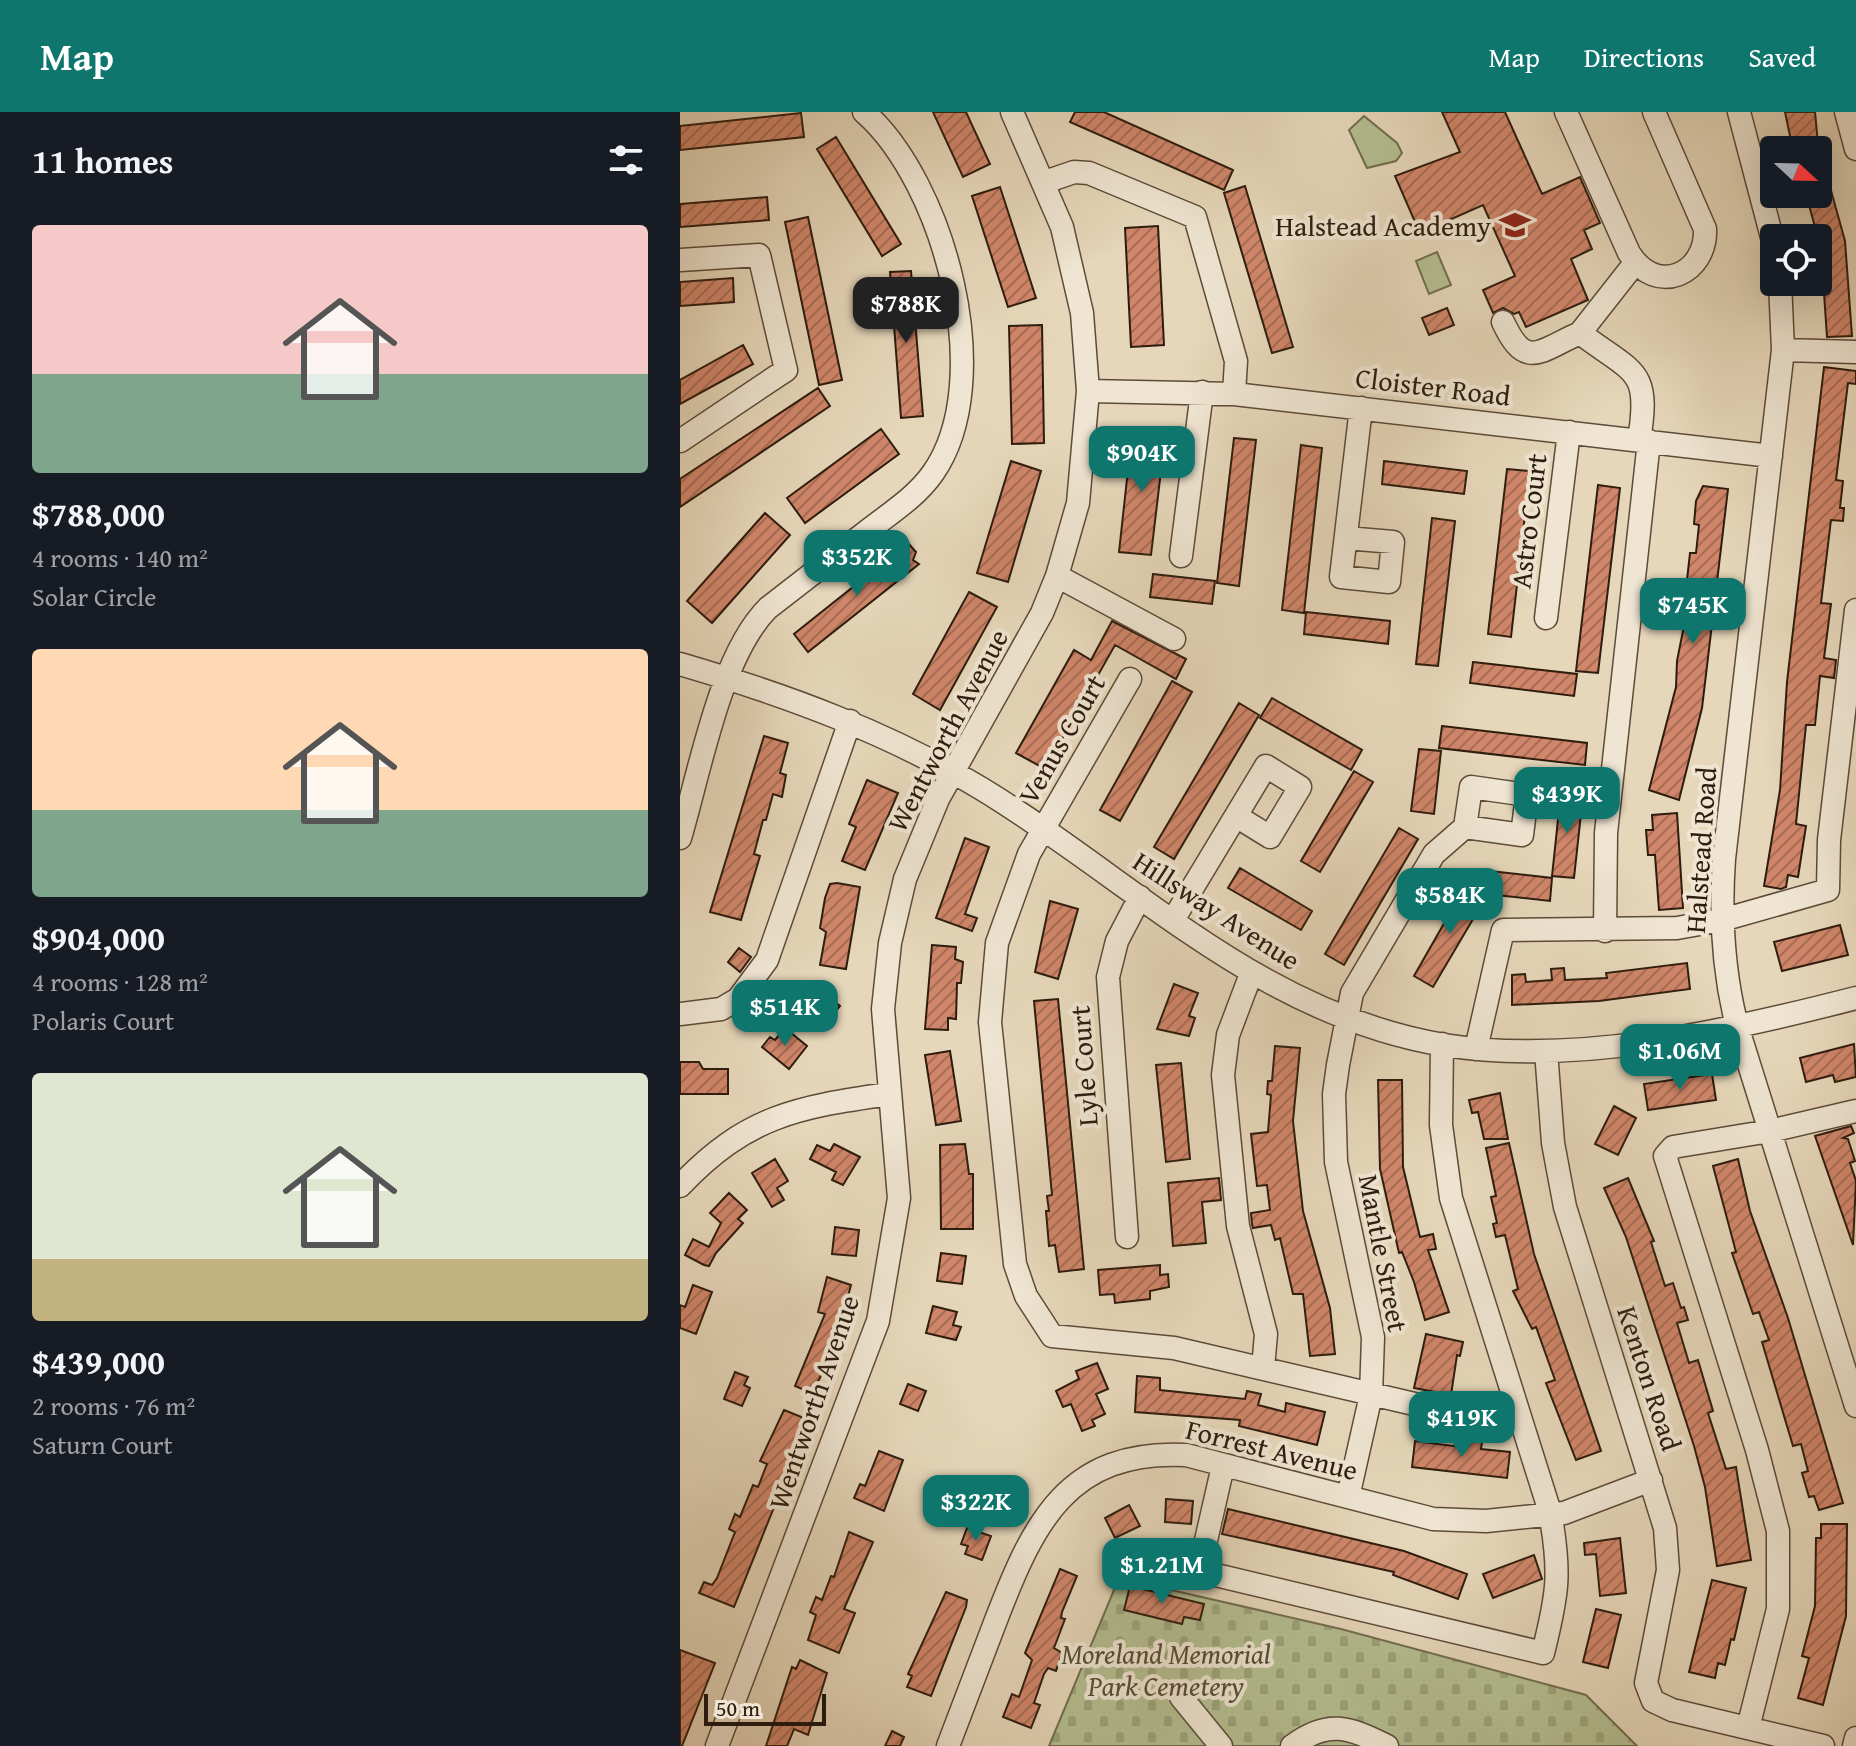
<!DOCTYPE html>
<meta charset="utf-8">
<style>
body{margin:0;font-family:"Gentium Book Plus",serif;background:#242831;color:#f1f3f6;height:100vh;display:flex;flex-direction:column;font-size:30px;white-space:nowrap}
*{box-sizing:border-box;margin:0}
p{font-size:26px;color:#9ea1a6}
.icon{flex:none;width:44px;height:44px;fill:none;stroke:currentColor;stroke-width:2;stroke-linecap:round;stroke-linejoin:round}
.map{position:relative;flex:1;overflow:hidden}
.drawer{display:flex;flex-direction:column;background:#171b24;width:680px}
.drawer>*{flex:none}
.needle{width:52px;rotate:112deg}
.tools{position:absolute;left:1080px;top:24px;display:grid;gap:16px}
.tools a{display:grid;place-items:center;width:72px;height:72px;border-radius:8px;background:#171b24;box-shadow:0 8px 32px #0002;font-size:40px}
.scale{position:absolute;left:24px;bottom:20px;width:122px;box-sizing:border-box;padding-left:8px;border:4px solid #2e1c0e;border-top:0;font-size:22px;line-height:28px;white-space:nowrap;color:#2e1c0e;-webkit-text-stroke:6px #efe5d2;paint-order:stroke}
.price{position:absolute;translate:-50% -68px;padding:0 18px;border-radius:16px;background:#0f766e;color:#fff;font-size:26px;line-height:52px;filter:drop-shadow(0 2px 4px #0008)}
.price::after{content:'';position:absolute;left:50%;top:48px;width:24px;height:18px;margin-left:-12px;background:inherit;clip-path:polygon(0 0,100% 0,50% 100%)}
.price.selected{background:#222;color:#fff}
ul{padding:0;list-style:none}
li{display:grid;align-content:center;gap:16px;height:424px;padding:0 32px}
li span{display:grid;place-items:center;height:248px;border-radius:8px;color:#555}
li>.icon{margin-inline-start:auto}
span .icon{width:144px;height:144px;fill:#fffc;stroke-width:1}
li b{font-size:34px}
h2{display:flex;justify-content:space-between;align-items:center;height:96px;padding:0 32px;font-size:34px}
header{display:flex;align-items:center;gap:48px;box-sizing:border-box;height:112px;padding:0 40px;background:#0f766e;color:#fff}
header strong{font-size:38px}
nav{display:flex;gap:44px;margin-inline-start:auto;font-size:28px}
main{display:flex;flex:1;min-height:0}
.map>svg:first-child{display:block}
.cemetery{fill:url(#cemetery-stones);stroke:#716d4f;stroke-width:2}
.park{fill:#b4be90;stroke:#716d4f;stroke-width:2}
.building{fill:url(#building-hatch);stroke:#2e1c0e;stroke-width:2}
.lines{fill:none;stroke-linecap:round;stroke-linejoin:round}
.minor-casing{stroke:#5c4b39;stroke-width:25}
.minor{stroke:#efe5d2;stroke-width:22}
.labels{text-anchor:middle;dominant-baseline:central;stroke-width:8;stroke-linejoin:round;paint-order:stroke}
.poi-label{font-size:28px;fill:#2e1c0e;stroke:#efe5d2;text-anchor:end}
.street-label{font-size:28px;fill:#2e1c0e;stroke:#efe5d2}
.park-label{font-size:28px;font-style:italic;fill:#564d35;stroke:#efe5d2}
</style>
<header>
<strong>Map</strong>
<nav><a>Map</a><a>Directions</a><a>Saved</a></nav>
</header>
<main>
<section class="drawer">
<h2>11 homes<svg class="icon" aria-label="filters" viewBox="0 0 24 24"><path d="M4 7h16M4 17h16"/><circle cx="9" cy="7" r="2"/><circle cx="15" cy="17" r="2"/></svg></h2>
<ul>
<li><span style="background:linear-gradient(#f6c9c9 60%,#7fa58c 0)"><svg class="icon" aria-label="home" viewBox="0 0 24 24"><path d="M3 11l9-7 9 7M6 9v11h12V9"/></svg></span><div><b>$788,000</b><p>4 rooms · 140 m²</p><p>Solar Circle</p></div></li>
<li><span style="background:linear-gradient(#ffd9b3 65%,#7fa58c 0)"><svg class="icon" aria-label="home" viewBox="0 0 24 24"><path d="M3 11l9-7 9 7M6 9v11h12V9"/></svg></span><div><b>$904,000</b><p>4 rooms · 128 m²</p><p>Polaris Court</p></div></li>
<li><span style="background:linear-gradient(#dfe7d0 75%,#c2b280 0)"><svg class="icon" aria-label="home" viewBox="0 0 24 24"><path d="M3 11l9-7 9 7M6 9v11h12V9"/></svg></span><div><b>$439,000</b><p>2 rooms · 76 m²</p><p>Saturn Court</p></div></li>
</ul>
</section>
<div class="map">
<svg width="1176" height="1634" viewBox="0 0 1176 1634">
<defs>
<pattern id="cemetery-stones" width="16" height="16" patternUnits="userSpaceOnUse" patternTransform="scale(2)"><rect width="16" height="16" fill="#b4be90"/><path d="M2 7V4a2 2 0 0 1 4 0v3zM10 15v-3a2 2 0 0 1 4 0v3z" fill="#9ba37b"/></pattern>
<pattern id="building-hatch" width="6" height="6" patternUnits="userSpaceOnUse" patternTransform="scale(2)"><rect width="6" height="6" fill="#d0866a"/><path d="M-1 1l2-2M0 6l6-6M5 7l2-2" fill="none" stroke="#a96d56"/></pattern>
</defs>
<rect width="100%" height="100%" fill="#e6d7ba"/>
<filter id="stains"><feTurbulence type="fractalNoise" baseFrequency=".0025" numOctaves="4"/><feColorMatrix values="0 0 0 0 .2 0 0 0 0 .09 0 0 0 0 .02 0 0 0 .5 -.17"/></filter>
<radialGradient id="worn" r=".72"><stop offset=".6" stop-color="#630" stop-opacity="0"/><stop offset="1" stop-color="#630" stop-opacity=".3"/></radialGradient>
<!-- cemetery -->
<path class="cemetery" d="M 439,1466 L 661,1517 L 906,1583 L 957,1634 L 369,1634 Z"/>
<!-- park -->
<path class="park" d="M 684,4 L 717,31 L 722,41 L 716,49 L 687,56 L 669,18 Z
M 757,140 L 771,173 L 749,182 L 736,149 Z"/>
<!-- building -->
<path class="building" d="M 253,0 L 286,0 L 310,52 L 283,65 Z
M 395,0 L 424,0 L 553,58 L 544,78 L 390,10 Z
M 762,0 L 825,0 L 862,82 L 900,65 L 920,111 L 904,118 L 912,137 L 891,147 L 908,188 L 846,215 L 839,200 L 834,202 L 823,196 L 813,201 L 803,178 L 835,164 L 803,93 L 769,108 L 771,113 L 742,126 L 715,64 L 780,40 Z
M 1105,0 L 1135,0 L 1138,32 L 1113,38 Z
M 121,1 L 124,25 L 0,38 L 0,14 Z
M 156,25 L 221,132 L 202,144 L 137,37 Z
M 1138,46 L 1142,46 L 1165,129 L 1172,224 L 1147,225 L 1141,137 L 1126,82 L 1138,82 Z
M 565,74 L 613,235 L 592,241 L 544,81 Z
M 320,75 L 356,186 L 328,195 L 292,84 Z
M 87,85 L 89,108 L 0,115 L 0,92 Z
M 128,105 L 162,268 L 139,273 L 105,110 Z
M 478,114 L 484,233 L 451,235 L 445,116 Z
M 231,159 L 243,304 L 221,306 L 210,160 Z
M 53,166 L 54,190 L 0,194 L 0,170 Z
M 767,196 L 774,213 L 749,223 L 742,206 Z
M 362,213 L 364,331 L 332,332 L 329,214 Z
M 63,233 L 73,252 L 0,292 L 0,268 Z
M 1144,255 L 1176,259 L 1176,272 L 1168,271 L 1156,368 L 1163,369 L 1160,396 L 1164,396 L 1163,409 L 1151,408 L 1141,491 L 1151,492 L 1144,546 L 1156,548 L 1154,566 L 1140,564 L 1135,613 L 1126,613 L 1116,712 L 1126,714 L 1118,765 L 1108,763 L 1106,775 L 1101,777 L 1084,774 L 1100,678 L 1107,570 Z
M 138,276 L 150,294 L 0,395 L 0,367 Z
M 201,317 L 219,342 L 125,411 L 107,386 Z
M 452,321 L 485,325 L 471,443 L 439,440 Z
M 554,326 L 576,328 L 559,474 L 537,471 Z
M 621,333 L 642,336 L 624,501 L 602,498 Z
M 331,349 L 361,359 L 328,470 L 297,461 Z
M 704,349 L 787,359 L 784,382 L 702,372 Z
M 827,357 L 850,359 L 831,525 L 808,522 Z
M 918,373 L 940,376 L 918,561 L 896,559 Z
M 1023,374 L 1048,377 L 1022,596 L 999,688 L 969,678 L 996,575 L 997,549 L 1013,468 L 1007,468 L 1010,441 L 1016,441 L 1019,413 L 1014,412 L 1016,389 Z
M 85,401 L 110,423 L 32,511 L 7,489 Z
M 752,406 L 775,409 L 758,554 L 736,552 Z
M 228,431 L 236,440 L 233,448 L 239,452 L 128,540 L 114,522 Z
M 473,462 L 535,469 L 532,492 L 470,485 Z
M 289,480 L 317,495 L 260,598 L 233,582 Z
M 626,500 L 710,509 L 708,532 L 624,522 Z
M 432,509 L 506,547 L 496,567 L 435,533 L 365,657 L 336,641 L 394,538 L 411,548 Z
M 793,550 L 897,562 L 894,584 L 790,571 Z
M 492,569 L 512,580 L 440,709 L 420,698 Z
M 592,586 L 682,638 L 671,658 L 580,606 Z
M 559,591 L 579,603 L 494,747 L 474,735 Z
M 762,614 L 907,631 L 905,653 L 759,636 Z
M 84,624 L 108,631 L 100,661 L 106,663 L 102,685 L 93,682 L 86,708 L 83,708 L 74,742 L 80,744 L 61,808 L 30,800 Z
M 739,637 L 761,639 L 754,702 L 731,699 Z
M 674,659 L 693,670 L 640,760 L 621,749 Z
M 187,668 L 218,681 L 185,758 L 162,749 L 176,715 L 169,712 Z
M 881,680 L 903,683 L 894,766 L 872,764 Z
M 997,701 L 1003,796 L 979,798 L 975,743 L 968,743 L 966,718 L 973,718 L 972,703 Z
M 719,716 L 738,727 L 664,853 L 645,842 Z
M 285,726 L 309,735 L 285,802 L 297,806 L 292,819 L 256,806 Z
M 560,756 L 632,799 L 621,818 L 548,776 Z
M 810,759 L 872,766 L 870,789 L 807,782 Z
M 157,771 L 180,775 L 166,857 L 140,853 L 146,820 L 140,816 L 145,786 L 150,772 Z
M 786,773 L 806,785 L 753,875 L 734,864 Z
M 370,789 L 398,797 L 378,867 L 355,860 Z
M 1160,813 L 1168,843 L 1102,859 L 1094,830 Z
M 252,833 L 276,835 L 275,847 L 283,850 L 281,871 L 277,871 L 276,907 L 268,906 L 268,918 L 245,917 Z
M 59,836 L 71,845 L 60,860 L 48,850 Z
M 1007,851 L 1010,877 L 919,889 L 832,893 L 832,863 L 845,862 L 846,870 L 872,868 L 871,857 L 884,856 L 885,868 L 927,866 L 926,861 Z
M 130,870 L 160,894 L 141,917 L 113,891 Z
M 494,872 L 518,881 L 509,904 L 515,906 L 509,924 L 477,917 Z
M 378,887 L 404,1157 L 379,1160 L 375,1133 L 369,1134 L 366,1099 L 369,1099 L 367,1084 L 372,1083 L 354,889 Z
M 105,916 L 127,934 L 109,957 L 82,935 L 90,925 L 95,928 Z
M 1174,932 L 1176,965 L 1155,970 L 1153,963 L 1126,970 L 1120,946 Z
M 595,934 L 620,936 L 613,1009 L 623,1099 L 650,1196 L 655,1242 L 630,1244 L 623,1182 L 613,1182 L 600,1126 L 595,1128 L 591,1113 L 573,1116 L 572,1112 L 571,1101 L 590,1098 L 587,1073 L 577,1074 L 571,1022 L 588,1020 L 591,983 L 587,982 L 588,969 L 592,969 Z
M 270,939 L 281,1009 L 256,1013 L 245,943 Z
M 0,950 L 19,950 L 23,957 L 48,957 L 48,982 L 0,982 Z
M 501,951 L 510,1047 L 486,1050 L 476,953 Z
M 1032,962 L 1036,988 L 968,998 L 964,972 Z
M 698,968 L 722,968 L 723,1055 L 740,1125 L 753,1122 L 756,1137 L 748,1138 L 769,1200 L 745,1208 L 734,1170 L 722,1140 L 719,1141 L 700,1057 Z
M 820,981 L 828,1027 L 804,1027 L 798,1000 L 792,1001 L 789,988 Z
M 934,994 L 956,1006 L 938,1043 L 915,1032 Z
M 1171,1014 L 1174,1021 L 1163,1026 L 1168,1027 L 1175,1049 L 1170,1051 L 1176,1069 L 1173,1133 L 1135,1024 Z
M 829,1031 L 854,1142 L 921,1339 L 896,1348 L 866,1271 L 875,1268 L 856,1215 L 852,1217 L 833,1179 L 838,1177 L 825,1123 L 816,1125 L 813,1112 L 817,1111 L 811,1085 L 816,1084 L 806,1036 Z
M 154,1032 L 180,1045 L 163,1073 L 152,1068 L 156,1060 L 130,1047 L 137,1033 L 150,1039 Z
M 285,1032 L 289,1062 L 293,1062 L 293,1117 L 261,1117 L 260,1033 Z
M 95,1047 L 108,1069 L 97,1076 L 104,1088 L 92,1095 L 72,1061 Z
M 1058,1047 L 1070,1099 L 1108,1206 L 1163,1391 L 1139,1398 L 1134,1384 L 1129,1385 L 1122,1361 L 1128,1359 L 1121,1332 L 1113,1334 L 1082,1230 L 1089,1228 L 1079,1200 L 1073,1202 L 1052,1141 L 1056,1140 L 1033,1054 Z
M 539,1066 L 541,1088 L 522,1090 L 526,1131 L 493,1134 L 488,1071 Z
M 948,1066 L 974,1129 L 971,1130 L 985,1174 L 993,1171 L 1001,1196 L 1004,1195 L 1008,1208 L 997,1211 L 1009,1251 L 1018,1248 L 1033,1299 L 1028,1301 L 1046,1357 L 1056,1355 L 1071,1448 L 1037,1454 L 1025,1375 L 1014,1334 L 946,1125 L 924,1076 Z
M 49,1081 L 67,1098 L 58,1107 L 63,1111 L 36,1141 L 29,1154 L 24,1153 L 5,1143 L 13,1127 L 29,1135 L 41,1111 L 30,1101 Z
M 155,1115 L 179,1118 L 176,1144 L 152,1142 Z
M 261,1141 L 286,1144 L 282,1172 L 257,1169 Z
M 480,1153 L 480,1163 L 488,1162 L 489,1175 L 470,1179 L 470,1187 L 435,1191 L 434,1182 L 420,1183 L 418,1158 Z
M 147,1165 L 171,1173 L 157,1226 L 139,1268 L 129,1280 L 115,1274 L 145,1202 L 138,1200 Z
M 13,1173 L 32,1180 L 16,1222 L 0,1216 L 0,1193 L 5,1195 Z
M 253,1194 L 277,1200 L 273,1213 L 281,1215 L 276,1228 L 246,1221 Z
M 746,1222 L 783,1230 L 780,1244 L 777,1243 L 771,1283 L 734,1276 Z
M 417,1251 L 428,1277 L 416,1282 L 425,1302 L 412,1308 L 415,1314 L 402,1319 L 391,1292 L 383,1295 L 376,1279 L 399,1267 L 396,1259 Z
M 55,1260 L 68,1265 L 64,1273 L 70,1276 L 62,1294 L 44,1287 Z
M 457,1264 L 480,1266 L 480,1278 L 565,1287 L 567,1279 L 581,1282 L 578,1293 L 605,1300 L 606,1291 L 645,1300 L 637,1333 L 559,1314 L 560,1308 L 455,1300 Z
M 228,1272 L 246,1279 L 238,1299 L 220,1292 Z
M 104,1298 L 129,1308 L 54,1495 L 19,1481 L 24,1470 L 32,1473 L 37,1466 L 55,1420 L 49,1417 L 55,1402 L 60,1405 L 73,1373 L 78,1375 L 87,1352 L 80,1349 Z
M 782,1327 L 802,1330 L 801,1337 L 830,1340 L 827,1366 L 732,1355 L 735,1329 L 781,1335 Z
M 199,1339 L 223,1348 L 204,1399 L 174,1386 L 180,1372 L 185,1374 Z
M 267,1381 L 281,1386 L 275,1400 L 262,1396 Z
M 486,1387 L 513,1389 L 511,1412 L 485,1410 Z
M 449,1393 L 460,1414 L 435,1426 L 425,1406 Z
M 548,1397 L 724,1439 L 787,1462 L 778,1487 L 713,1463 L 714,1460 L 542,1422 Z
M 1141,1412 L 1167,1412 L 1166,1504 L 1143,1593 L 1118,1586 L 1129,1546 L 1122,1544 L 1135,1494 L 1136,1426 L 1141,1426 Z
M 287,1416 L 311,1424 L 302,1448 L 285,1442 L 288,1434 L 281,1432 Z
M 169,1420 L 193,1430 L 164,1497 L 175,1501 L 159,1541 L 128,1528 L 136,1503 L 130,1500 L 136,1485 L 142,1488 L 151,1464 L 154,1465 Z
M 940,1426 L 946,1481 L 920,1484 L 916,1442 L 905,1443 L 904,1431 Z
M 854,1443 L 862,1467 L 813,1486 L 803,1462 Z
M 380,1457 L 397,1464 L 382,1500 L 381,1506 L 385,1507 L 374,1536 L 382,1541 L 376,1559 L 368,1556 L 364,1562 L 354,1591 L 360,1593 L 351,1616 L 323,1605 L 332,1582 L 339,1585 L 352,1548 L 345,1541 Z
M 1032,1468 L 1066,1476 L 1054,1528 L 1051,1527 L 1045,1553 L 1038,1551 L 1035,1566 L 1009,1560 Z
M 450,1474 L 524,1492 L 520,1508 L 504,1505 L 502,1512 L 444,1498 Z
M 266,1480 L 287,1488 L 286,1495 L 251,1584 L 227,1575 L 232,1564 L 228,1562 Z
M 916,1497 L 941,1503 L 928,1556 L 903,1550 Z
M 0,1538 L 35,1551 L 2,1634 L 0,1634 Z
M 120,1548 L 147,1561 L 128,1623 L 114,1617 L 107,1634 L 86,1634 L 112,1555 L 116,1557 Z
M 212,1619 L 224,1625 L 220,1634 L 205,1634 Z"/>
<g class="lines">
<defs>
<path id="minor" d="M 886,0 L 949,141 C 977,186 1027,161 1025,117 L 974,0
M 1059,0 L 1094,133
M 1166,0 L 1176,37
M 365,70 L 394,60 L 409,61 L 515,105 L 556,249 L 554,282
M 0,148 L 79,143 L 106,258 L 0,329
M 1100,170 L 1103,238 L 1044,747 C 1040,803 1043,859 1057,914 L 1176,1294
M 823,210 C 846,259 859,239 900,221 C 954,262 971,256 959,328
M 900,221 L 955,151
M 1103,238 L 1176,240
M 408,279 L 554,282 L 1091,344
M 666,426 L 713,430 L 709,470 L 661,465 L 681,296
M 501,444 L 522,280
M 377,464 L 494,527
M 866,506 L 889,320
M 0,552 C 106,583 207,620 302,677 C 455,770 579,902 764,933 C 896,954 1048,919 1176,886
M 450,567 L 349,742 L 317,831 L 310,910 L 335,1152 L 346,1184 L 372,1224 L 494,1236 L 760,1298 L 804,1300 L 835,1291
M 0,726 C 20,659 40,544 88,496 C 122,470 156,443 190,417 C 212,400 237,384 253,361 C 318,268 264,70 184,0
M 493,808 L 586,654 L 620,675 L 590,725 L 556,704
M 925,819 L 926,721 L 969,329
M 571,862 L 548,923 L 543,963 L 558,1114 L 586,1222 L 583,1256
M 0,902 L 41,897 L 58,887 L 87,848 L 170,609
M 796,937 L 823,818 L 997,816 L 1042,808 L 1148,778 L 1149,728 L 1176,498
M 866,939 L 873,1031 L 885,1095 L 985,1416 L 988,1458 L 966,1571 L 973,1589 L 992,1598 L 1143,1634
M 0,1074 C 66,1004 117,995 209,982
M 447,1125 L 428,865 L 437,829 L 460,785
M 543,1354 L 519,1459 L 863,1541 C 878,1481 881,1461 870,1400 L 771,1086 L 761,1013 L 762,932
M 668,1385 L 691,1283 L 693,1225 L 656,1050 L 654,982 L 658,953 L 672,881 L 754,742 L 785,715 L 842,723 L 847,683 L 791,675 L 785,715
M 501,1585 L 541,1634
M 1068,1616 L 1098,1497 L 1098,1419 L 1077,1338 L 985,1044 L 993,1035 L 1090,1019 L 1176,999
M 37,1634 L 198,1209 L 219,1086 L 203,897 L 210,831 L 225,767 L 258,687 L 362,501 L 377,464 L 398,391 L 408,279 L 402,201 L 382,115 L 332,0
M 268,1634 C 284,1592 300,1550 316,1508 C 353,1412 387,1337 506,1343 L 753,1407 L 806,1409 L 884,1401 L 971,1368
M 612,1634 C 648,1607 669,1615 707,1634
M 1174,1634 L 1176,1626"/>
</defs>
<!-- minor casing -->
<use href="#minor" class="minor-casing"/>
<!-- minor -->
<use href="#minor" class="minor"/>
</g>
<!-- icons -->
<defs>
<symbol id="school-bare" viewBox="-9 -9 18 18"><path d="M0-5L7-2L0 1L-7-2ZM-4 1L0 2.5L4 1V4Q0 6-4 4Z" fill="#8f2418" stroke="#efe5d2" stroke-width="2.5" paint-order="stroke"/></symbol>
</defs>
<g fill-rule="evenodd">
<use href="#school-bare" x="813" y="91" width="44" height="44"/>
</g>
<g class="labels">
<!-- poi labels -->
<g class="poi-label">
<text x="811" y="113">Halstead Academy</text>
</g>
<!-- street labels -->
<g class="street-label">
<text transform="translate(753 274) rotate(7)">Cloister Road</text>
<text transform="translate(848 409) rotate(-83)">Astro Court</text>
<text transform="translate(267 618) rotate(-62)">Wentworth Avenue</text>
<text transform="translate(381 627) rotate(-60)">Venus Court</text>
<text transform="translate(1020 738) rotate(-86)">Halstead Road</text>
<text transform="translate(537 798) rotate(33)">Hillsway Avenue</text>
<text transform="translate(403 954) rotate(-94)">Lyle Court</text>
<text transform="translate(704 1141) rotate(79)">Mantle Street</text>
<text transform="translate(970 1266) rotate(72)">Kenton Road</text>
<text transform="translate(133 1290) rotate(-71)">Wentworth Avenue</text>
<text transform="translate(592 1337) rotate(14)">Forrest Avenue</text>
</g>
<!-- park labels -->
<g class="park-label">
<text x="486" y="1541">Moreland Memorial<tspan x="486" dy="32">Park Cemetery</tspan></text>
</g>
</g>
<rect width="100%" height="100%" filter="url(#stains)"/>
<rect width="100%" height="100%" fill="url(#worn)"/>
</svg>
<div class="tools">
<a><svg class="needle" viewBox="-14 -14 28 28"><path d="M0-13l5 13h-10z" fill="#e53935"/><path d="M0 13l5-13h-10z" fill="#9ea1a6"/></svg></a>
<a><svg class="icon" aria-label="locate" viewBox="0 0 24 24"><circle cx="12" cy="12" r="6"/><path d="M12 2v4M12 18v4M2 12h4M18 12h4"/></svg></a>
</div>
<div class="scale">50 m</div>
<b class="price selected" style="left:226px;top:233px">$788K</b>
<b class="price" style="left:462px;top:382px">$904K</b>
<b class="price" style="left:177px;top:486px">$352K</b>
<b class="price" style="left:1013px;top:534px">$745K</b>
<b class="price" style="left:887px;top:723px">$439K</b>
<b class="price" style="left:770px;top:824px">$584K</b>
<b class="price" style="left:105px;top:936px">$514K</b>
<b class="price" style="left:1000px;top:980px">$1.06M</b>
<b class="price" style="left:782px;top:1347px">$419K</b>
<b class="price" style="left:296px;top:1431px">$322K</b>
<b class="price" style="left:482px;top:1494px">$1.21M</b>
</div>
</main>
